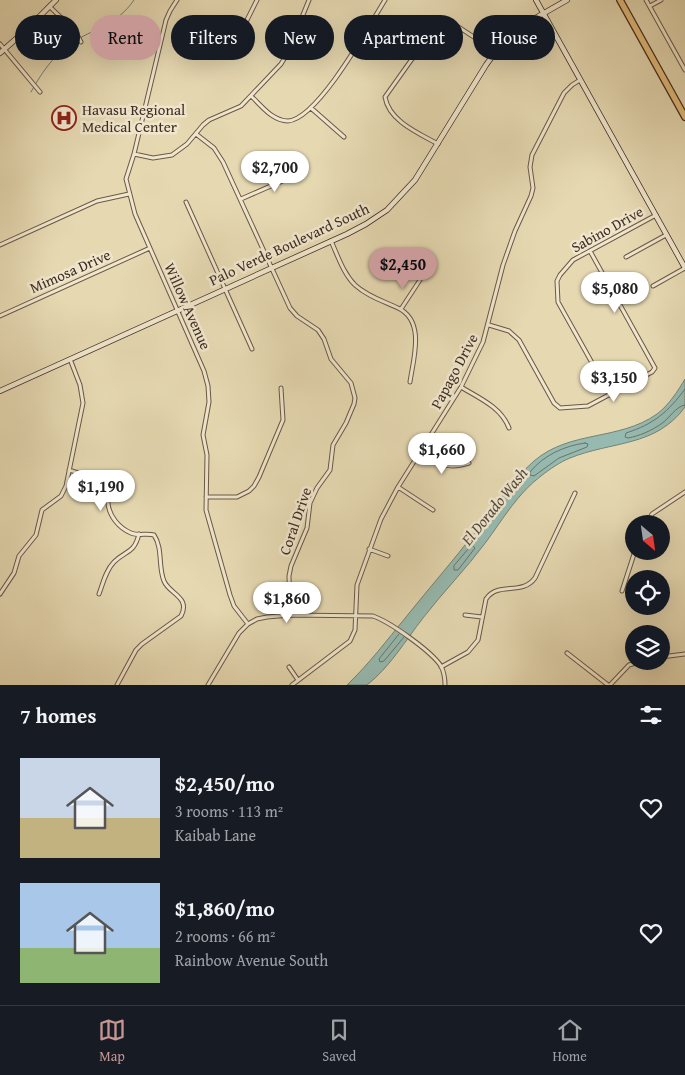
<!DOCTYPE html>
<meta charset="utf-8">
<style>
body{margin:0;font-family:"Gentium Book Plus",serif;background:#20242c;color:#f1f3f6;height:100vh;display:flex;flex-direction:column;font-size:19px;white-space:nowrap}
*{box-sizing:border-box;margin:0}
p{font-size:16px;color:#9ea1a6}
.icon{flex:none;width:28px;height:28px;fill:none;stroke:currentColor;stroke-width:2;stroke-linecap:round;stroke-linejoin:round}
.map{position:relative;height:685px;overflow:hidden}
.panel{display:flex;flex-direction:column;background:#171b24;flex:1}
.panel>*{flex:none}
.guide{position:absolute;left:15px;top:15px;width:655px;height:45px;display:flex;gap:10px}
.needle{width:32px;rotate:151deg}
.tools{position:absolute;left:625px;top:515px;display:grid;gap:10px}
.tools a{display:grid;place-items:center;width:45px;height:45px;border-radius:50%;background:#171b24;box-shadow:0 5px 20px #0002;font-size:25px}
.price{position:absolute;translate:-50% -42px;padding:0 11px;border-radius:18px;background:#fff;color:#222;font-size:16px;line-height:32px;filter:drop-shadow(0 1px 2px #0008)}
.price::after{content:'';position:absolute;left:50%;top:30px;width:15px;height:11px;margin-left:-8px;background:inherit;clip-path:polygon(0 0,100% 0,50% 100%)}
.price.active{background:#c59692;color:#111}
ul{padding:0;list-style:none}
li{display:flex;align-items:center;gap:15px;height:125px;padding:0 20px}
li span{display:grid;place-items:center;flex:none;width:140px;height:100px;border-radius:0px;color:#555}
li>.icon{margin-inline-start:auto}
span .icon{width:60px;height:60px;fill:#fffc;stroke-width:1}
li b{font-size:21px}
h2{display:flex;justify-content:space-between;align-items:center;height:60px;padding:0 20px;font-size:21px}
.tag{padding:0 18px;border-radius:22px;background:#171b24;box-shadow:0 5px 20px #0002;font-size:18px;line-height:45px}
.tag.active{background:#c59692;color:#111}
.tabs{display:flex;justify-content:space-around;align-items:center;height:70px;border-top:1px solid #363941;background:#171b24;font-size:14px;color:#9ea1a6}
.tabs a{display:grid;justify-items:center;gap:2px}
.tabs .active{color:#c59692}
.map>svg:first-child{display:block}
.water{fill:#96bab0;stroke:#748277}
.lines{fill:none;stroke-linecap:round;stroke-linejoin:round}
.shore{stroke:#6b7469;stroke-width:1}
.stream{stroke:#748277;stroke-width:1}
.street-casing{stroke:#6a5846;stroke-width:5}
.secondary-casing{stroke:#402d22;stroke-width:6}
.highway-casing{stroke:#402d22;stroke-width:8}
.street{stroke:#efe6cd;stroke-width:3}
.secondary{stroke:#efe6cd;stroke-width:4.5}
.highway{stroke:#e3bc79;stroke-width:5.5}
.labels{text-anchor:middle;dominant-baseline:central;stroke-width:5;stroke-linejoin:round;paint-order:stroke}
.poi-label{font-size:15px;fill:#402d22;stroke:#efe6cd;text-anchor:start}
.street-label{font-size:15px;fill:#402d22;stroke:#efe6cd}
.water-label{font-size:16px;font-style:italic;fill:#51493e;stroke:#efe6cd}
</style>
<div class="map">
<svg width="685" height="685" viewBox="0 0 685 685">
<rect width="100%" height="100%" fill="#e6d9b2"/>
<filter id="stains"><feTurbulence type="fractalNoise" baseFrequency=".004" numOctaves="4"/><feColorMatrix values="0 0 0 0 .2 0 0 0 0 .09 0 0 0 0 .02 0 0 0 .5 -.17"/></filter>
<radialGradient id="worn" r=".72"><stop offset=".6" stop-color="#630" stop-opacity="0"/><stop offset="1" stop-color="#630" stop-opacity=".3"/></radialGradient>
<!-- water -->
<path class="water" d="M 685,379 L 685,407 C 656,447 612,441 570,458 C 560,462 550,469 541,476 C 518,493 503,519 486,542 C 466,569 443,592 423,618 C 405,641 390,667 367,685 L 347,685 C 369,664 387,640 406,617 C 429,588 454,560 476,531 C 495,508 511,481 534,461 C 570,430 619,441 657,414 C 668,406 678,391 685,379 Z"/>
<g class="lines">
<!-- shore -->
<path class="shore" d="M 685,389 C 668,412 654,424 626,433 L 625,437 L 628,438 C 639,436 651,431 661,424 C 669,419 676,406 685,405
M 585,443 L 588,444 L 587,447 L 559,458 L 534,476 L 530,475 L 530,472 C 544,455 564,446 585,443 Z
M 472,545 L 475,548 L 458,570 L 454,570 L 454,566 Z
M 399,634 L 379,659 L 380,662 L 384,661 L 404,637"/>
<!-- stream -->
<path class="stream" d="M 31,92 C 40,75 54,55 70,44 C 94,28 117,25 134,0"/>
<defs>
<path id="street" d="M 177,0 L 170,11 L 166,20 L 134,154 L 126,179 L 135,214 L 204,371 L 208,386 L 209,402 L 203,435 L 207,455 L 206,510 L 230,595 L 234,606 L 248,624
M 646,0 L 685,70
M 650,6 L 661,0
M 50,7 L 75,31 L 81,42
M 0,44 L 40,92
M 215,56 L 245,24 L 257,0
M 251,96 C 261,105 272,121 288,121 C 318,119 369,26 385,0
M 311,108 L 344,137
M 196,134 L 214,148 L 223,162 L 290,308 L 297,316 L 318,330 L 324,339 L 331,359 L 351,383 L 355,398 L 354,404 L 346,423 L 333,445 L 330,470 L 317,488 L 310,503 L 307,528 L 291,566 L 289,576 L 290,615
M 438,144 C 418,133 389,121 385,97 L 412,59 L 454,24 L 495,51
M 134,154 L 153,158 L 172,155 L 187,144 L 203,125 L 209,120 L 241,106 L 281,64 L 287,54 L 309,0
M 241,199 L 303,172
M 186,202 L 252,349
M 331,241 C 338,256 343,273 355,285 C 367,296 383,301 398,308 C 426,321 413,360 410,382
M 0,245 L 97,201 L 129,194
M 626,257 L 666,235
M 653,286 L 685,268
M 401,309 L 420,280
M 0,316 L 150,248
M 489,325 L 509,331 L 519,340 L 554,403 L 560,408 L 588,406 L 652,372 L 655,368 L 590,251
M 461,387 C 479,398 501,407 509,428
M 610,395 L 558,302 L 557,281 L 560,275 L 573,260 L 656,215
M 420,452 C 440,464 446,470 469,463
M 69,470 C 81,474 95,478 103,488 C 106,493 107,498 108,503 C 109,516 119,528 131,533 C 138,536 147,533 154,535 C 163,548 158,567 164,581 C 169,594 191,597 181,616 L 142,644 L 136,650 L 117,685
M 398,487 L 433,510
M 206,497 L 237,497 L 249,491 L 254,486 L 259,477 L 283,420 L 281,388
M 647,524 L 652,514 L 685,492
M 369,549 L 388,556
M 622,591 L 635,551
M 0,594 L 14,573 L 19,556 L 36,535 L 42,510 L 61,496 L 66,486 L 83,403 L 80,385 L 70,359
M 99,594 C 103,583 106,570 114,562 C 126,550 134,554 139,534
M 465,615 L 482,617
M 567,653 L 608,685
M 661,657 L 685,654
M 289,667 L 298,680
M 441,667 L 468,652 L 478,640 L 486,599 C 498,581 522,596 535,578 L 575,493
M 208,685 L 239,633 L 248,624 L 257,619 L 267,617 L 290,615 L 373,616 C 390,622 431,651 441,666 C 444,672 445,679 445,685
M 292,685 L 350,641 L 355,630 L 357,585 L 381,519 L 398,487 L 461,387 L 483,342 L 503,265 L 515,231 L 531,196 L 533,188 L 530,167 L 532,155 L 564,93 L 572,85 L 580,80
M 610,685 L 629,665 L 642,661"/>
<path id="secondary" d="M 536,0 L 685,268
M 0,53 L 26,30 L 56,0
M 0,391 L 347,234 L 366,224 L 387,210 L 415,180 L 486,65 L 502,43 L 532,20 L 567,0"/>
<path id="highway" d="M 620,0 L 685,117"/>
</defs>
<!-- street casing -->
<use href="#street" class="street-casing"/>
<!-- secondary casing -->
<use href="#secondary" class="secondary-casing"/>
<!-- highway casing -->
<use href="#highway" class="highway-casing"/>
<!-- street -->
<use href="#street" class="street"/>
<!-- secondary -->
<use href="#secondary" class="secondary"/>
<!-- highway -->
<use href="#highway" class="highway"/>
</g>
<!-- icons -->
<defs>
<symbol id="hospital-ring" viewBox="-11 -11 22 22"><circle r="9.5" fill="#efe6cd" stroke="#8f2418" stroke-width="1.5"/><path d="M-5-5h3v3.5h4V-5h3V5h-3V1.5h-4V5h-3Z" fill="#8f2418"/></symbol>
</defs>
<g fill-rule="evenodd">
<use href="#hospital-ring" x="50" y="104" width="28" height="28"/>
</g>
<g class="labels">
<!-- poi labels -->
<g class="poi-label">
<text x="82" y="109">Havasu Regional<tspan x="82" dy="17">Medical Center</tspan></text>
</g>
<!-- street labels -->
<g class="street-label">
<text transform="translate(607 229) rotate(-29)">Sabino Drive</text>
<text transform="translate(289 244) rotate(-25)">Palo Verde Boulevard South</text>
<text transform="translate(70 271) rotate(-24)">Mimosa Drive</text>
<text transform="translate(188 306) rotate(66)">Willow Avenue</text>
<text transform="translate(454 371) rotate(-62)">Papago Drive</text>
<text transform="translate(295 521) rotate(-71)">Coral Drive</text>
</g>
<!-- water labels -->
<g class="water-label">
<text transform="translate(494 506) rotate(-51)">El Dorado Wash</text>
</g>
</g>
<rect width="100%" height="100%" filter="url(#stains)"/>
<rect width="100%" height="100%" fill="url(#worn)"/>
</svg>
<div class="tools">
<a><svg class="needle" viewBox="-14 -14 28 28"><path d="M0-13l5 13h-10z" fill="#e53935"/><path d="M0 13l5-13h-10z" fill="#9ea1a6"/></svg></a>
<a><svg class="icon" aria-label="locate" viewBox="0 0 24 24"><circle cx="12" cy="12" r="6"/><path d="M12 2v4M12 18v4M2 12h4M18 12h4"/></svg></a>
<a><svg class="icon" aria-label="layers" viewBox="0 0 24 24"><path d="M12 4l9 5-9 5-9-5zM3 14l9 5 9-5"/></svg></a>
</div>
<b class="price" style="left:275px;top:193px">$2,700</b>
<b class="price active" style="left:403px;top:290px">$2,450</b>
<b class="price" style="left:615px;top:314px">$5,080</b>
<b class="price" style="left:614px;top:403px">$3,150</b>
<b class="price" style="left:442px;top:475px">$1,660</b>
<b class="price" style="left:101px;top:512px">$1,190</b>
<b class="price" style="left:287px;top:624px">$1,860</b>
<div class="guide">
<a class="tag">Buy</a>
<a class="tag active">Rent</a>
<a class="tag">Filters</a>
<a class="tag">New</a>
<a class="tag">Apartment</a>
<a class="tag">House</a>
</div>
</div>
<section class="panel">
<h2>7 homes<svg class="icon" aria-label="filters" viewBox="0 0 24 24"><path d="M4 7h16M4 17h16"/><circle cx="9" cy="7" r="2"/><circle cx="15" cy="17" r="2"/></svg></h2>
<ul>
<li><span style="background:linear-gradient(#c9d6e8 60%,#c2b280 0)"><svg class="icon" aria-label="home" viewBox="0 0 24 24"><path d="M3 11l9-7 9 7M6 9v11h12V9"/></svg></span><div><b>$2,450/mo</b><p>3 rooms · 113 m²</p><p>Kaibab Lane</p></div><svg class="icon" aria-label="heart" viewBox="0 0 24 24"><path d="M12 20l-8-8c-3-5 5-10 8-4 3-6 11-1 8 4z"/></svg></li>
<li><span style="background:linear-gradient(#a9c7e8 65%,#8fb573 0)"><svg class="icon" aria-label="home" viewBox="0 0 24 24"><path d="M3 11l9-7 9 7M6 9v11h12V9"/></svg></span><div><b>$1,860/mo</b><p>2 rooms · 66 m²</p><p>Rainbow Avenue South</p></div><svg class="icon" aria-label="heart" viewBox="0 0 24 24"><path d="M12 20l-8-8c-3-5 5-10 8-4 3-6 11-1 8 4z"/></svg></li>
</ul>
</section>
<nav class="tabs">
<a class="active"><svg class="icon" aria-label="map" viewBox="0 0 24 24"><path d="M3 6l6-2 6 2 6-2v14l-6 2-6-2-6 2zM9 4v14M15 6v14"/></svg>Map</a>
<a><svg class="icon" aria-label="saved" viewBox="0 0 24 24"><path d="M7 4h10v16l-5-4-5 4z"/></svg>Saved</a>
<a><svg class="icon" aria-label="home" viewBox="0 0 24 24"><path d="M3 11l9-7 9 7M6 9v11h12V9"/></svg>Home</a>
</nav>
